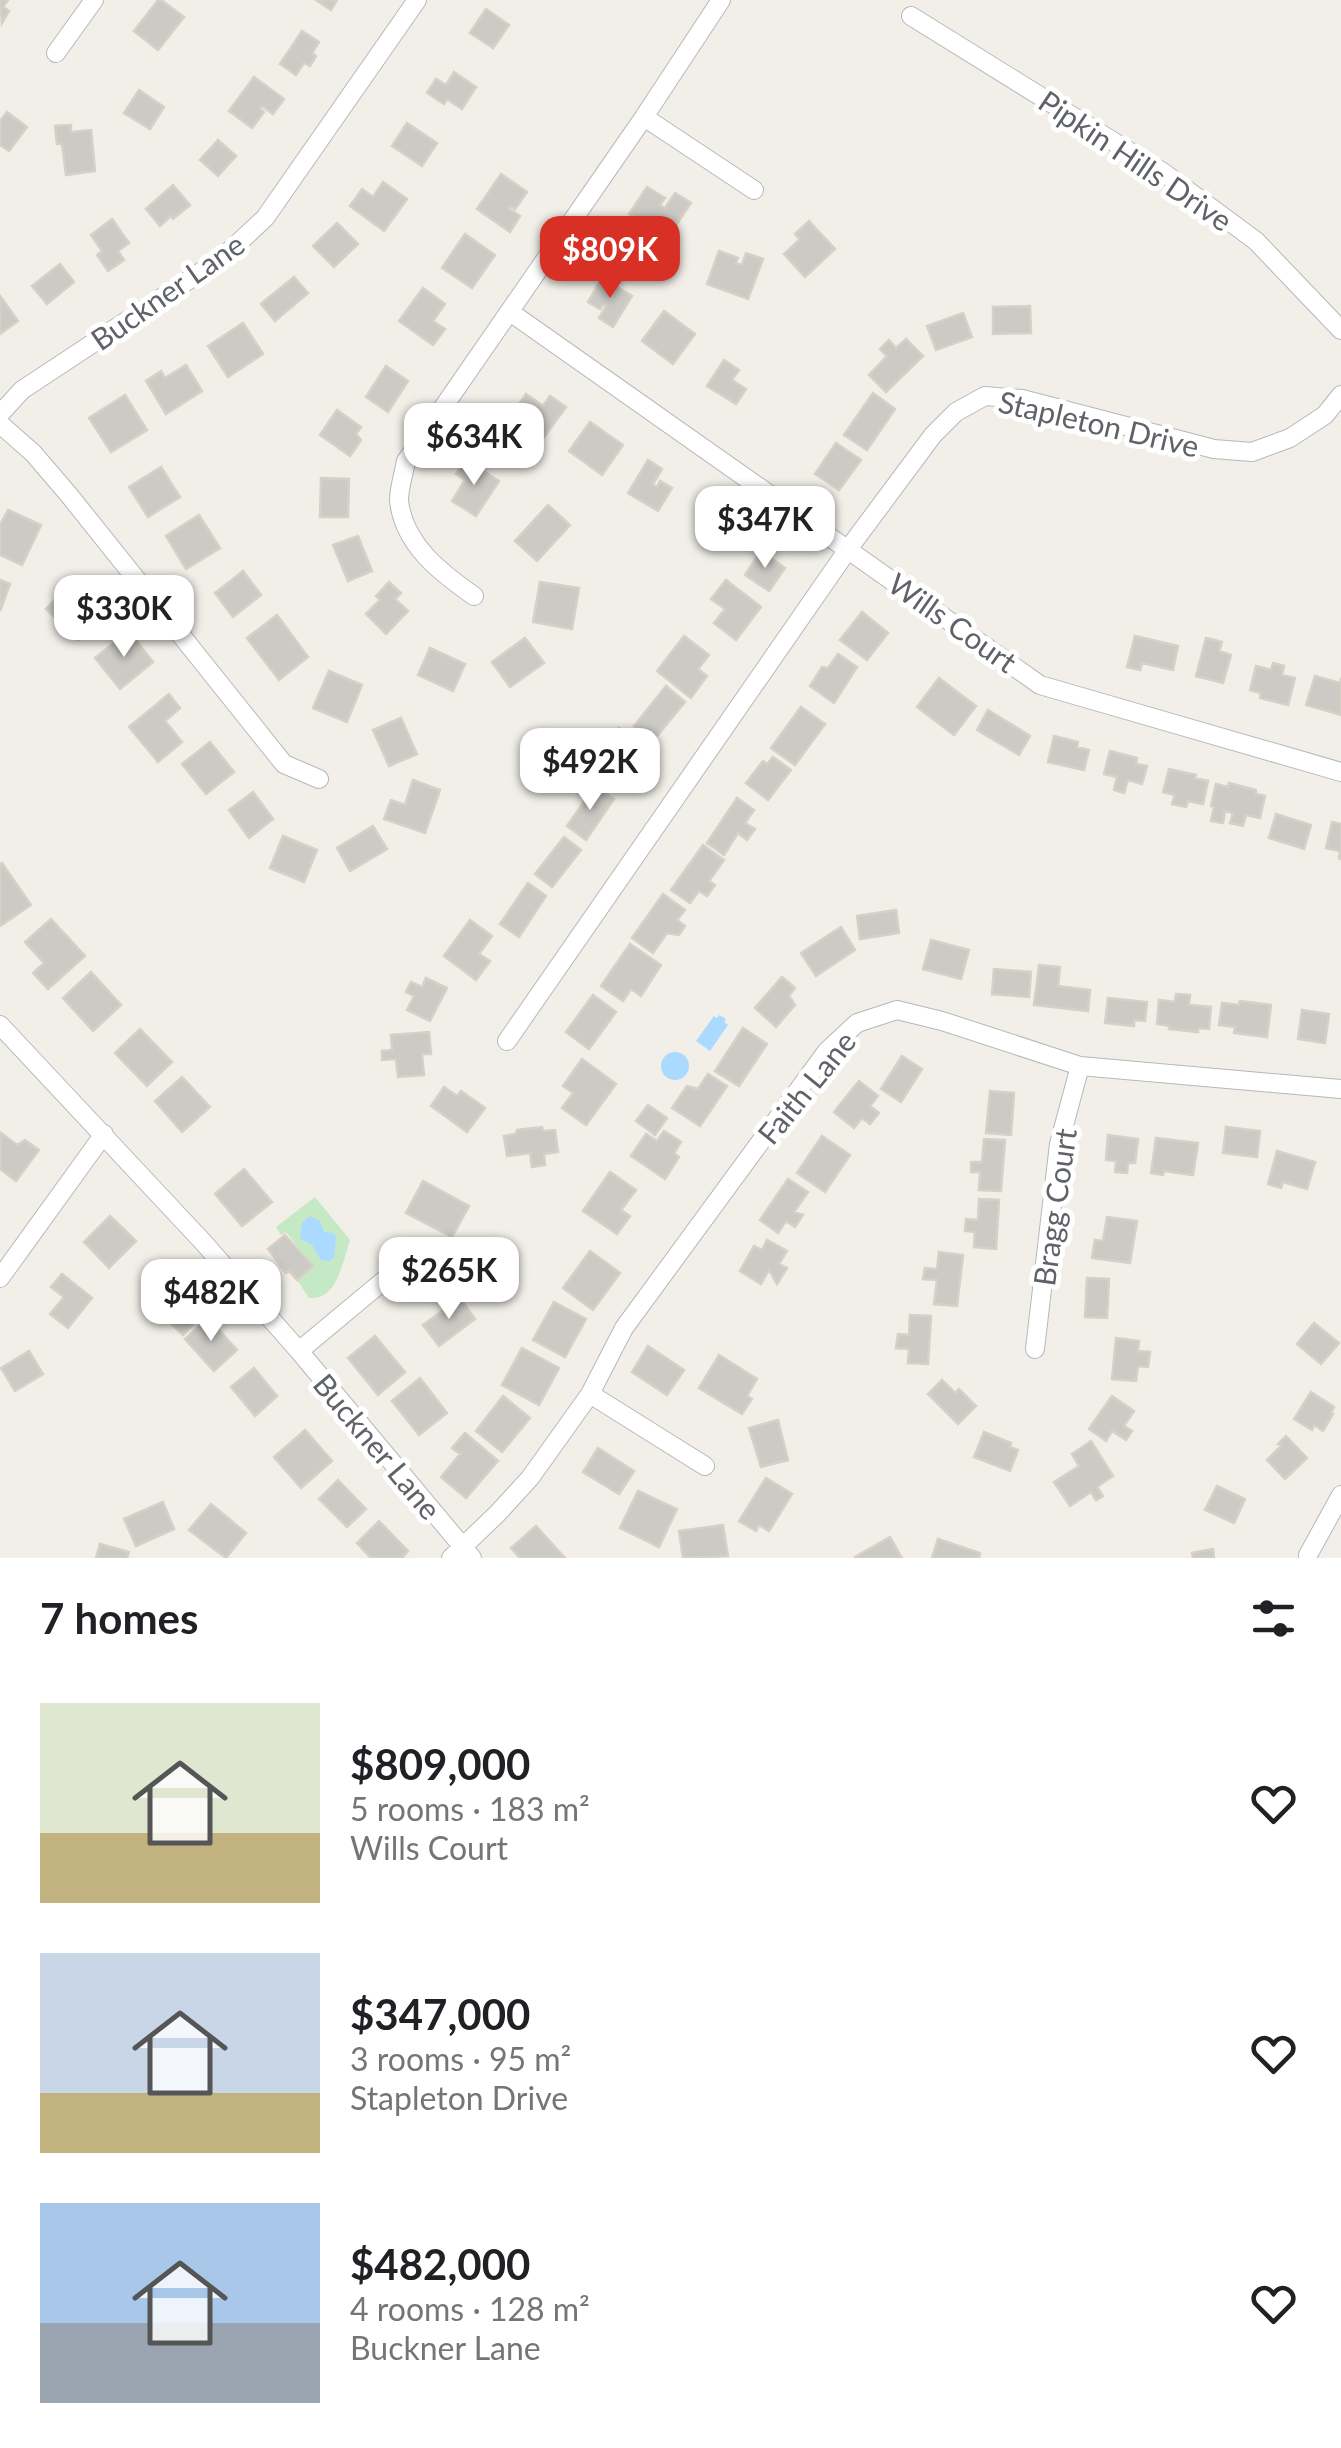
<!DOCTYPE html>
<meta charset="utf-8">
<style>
body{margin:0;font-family:Lato,sans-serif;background:#f2f2f2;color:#202124;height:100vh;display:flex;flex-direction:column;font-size:38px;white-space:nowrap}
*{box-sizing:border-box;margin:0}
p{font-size:32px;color:#757577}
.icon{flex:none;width:55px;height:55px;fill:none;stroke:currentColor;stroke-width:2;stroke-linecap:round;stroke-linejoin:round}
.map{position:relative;height:1558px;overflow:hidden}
.drawer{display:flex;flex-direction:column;background:#fff;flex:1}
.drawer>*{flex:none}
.price{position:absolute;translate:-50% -85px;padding:0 22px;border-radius:20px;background:#fff;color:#222;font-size:32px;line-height:65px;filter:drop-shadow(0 2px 5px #0008)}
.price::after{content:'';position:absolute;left:50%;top:60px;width:30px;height:22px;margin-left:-15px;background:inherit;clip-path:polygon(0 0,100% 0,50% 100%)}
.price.current{background:#d93025;color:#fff}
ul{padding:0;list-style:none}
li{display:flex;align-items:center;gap:30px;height:250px;padding:0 40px}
li span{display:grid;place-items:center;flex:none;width:280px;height:200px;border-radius:0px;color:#555}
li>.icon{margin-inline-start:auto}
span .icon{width:120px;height:120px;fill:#fffc;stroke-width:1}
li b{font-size:42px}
h2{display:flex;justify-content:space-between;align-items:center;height:120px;padding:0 40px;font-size:42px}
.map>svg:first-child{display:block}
.green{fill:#c5e8c5}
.water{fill:#aadaff}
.building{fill:#cccac5;stroke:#d6d1c6;stroke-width:2.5}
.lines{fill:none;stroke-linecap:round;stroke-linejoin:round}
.street-casing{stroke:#b5b8bc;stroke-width:20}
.street{stroke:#fff;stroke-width:18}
.labels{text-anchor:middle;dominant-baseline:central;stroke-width:10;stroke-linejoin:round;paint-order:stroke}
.street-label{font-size:30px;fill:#5f6368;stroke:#fff}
</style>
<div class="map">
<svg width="1341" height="1558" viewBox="0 0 1341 1558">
<rect width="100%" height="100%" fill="#f1efe8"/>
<!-- green -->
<path class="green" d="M 315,1197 L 350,1240 C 343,1261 337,1301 309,1298 L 295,1277 L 312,1264 L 286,1232 L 281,1235 L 276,1227 Z"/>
<!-- water -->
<path class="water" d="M 719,1015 L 726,1019 L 724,1022 L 728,1025 L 710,1051 L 696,1041 L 714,1016 L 717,1018 Z
M661 1066a14 14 0 1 1 28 0a14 14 0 1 1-28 0Z
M 310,1216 L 320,1221 L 324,1232 L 333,1233 L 336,1237 L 334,1257 L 330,1261 L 321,1260 L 312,1245 L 300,1238 L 302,1223 Z"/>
<!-- building -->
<path class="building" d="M 0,0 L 8,0 L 3,7 L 9,11 L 2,23 Z
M 158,0 L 161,0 L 184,17 L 158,50 L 134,31 Z
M 316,0 L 337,0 L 331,10 Z
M 486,9 L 509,25 L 493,48 L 470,33 Z
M 302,31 L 319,42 L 312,53 L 316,56 L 310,66 L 304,63 L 296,75 L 280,64 Z
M 454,72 L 476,87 L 462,109 L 447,99 L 444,104 L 427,93 L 436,79 L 446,85 Z
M 254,77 L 284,99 L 273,114 L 262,106 L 260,109 L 264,112 L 252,128 L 229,111 Z
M 139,90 L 164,107 L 150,129 L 124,113 Z
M 7,112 L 27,127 L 9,151 L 0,145 L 0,121 Z
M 407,123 L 437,143 L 422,166 L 392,146 Z
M 71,125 L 71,132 L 91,130 L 95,171 L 66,175 L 62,143 L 57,144 L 55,126 Z
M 218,140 L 236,156 L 218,176 L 200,160 Z
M 501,174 L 527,192 L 515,209 L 510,206 L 508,208 L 520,216 L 510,232 L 477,209 Z
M 383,182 L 407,199 L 384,231 L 350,206 L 362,189 L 373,197 Z
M 173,185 L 190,205 L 173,219 L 171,216 L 160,226 L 146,209 Z
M 647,187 L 665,198 L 660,205 L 665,208 L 675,193 L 691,203 L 667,239 L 629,214 Z
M 112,219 L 129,243 L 118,251 L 124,260 L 108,271 L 97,255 L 102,251 L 91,235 Z
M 809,221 L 835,249 L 805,277 L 784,254 L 800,239 L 795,234 Z
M 337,223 L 358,244 L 334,267 L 313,246 Z
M 465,234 L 495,255 L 472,288 L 442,268 Z
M 719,251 L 738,258 L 736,263 L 742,265 L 746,253 L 763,259 L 748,299 L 707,284 Z
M 60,264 L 74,282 L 47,304 L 32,286 Z
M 294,277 L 308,293 L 275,321 L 261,304 Z
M 602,278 L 632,296 L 613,327 L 599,318 L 606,306 L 603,304 L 600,309 L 588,302 Z
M 423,288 L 445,304 L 433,321 L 445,329 L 433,345 L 399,321 Z
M 0,296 L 18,321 L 0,334 Z
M 1030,306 L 1031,333 L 993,334 L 993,307 Z
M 664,311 L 695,334 L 673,364 L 642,341 Z
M 963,313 L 972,337 L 936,350 L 927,326 Z
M 243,323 L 263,354 L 228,377 L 208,346 Z
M 906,339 L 923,356 L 886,392 L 869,375 L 887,356 L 880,349 L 889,340 L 896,348 Z
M 724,360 L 739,370 L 732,380 L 746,389 L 736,404 L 707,386 Z
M 186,365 L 202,391 L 166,414 L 146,381 L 161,371 L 165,378 Z
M 386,366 L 408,381 L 388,412 L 366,397 Z
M 873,393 L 895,409 L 867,450 L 844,435 Z
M 526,394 L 543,406 L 550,396 L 566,407 L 542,440 L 510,417 Z
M 125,395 L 147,430 L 111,452 L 89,418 Z
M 337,410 L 361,427 L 356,434 L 361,440 L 350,456 L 320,435 Z
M 590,422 L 623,445 L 602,475 L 569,451 Z
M 836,443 L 861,460 L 839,490 L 815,474 Z
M 466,460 L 499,481 L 476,516 L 452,501 L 465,480 L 456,474 Z
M 648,460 L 662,469 L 653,484 L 657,487 L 660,481 L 672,488 L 658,511 L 628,493 Z
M 161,467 L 180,497 L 148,517 L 129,487 Z
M 321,478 L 349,479 L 348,517 L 320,517 Z
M 548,505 L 570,525 L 537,561 L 515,541 Z
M 8,510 L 41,525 L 22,565 L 0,555 L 0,525 Z
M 199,515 L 220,548 L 186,569 L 166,536 Z
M 358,536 L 372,571 L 348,581 L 333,545 Z
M 761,551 L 785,568 L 769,591 L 745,575 Z
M 243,571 L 261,595 L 233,617 L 215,593 Z
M 0,580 L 10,584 L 0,611 Z
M 726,580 L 761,607 L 736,640 L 714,623 L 725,609 L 711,599 Z
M 72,581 L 104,612 L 78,640 L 46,609 Z
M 389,582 L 401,593 L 395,599 L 408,611 L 386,634 L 366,614 L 380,600 L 376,596 Z
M 540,582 L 579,588 L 572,629 L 533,622 Z
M 862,612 L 888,633 L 867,660 L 840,640 Z
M 277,615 L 308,657 L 279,680 L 247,638 Z
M 129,631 L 153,662 L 120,689 L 95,658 Z
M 684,636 L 709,655 L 698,669 L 707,676 L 691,698 L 657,671 Z
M 1135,636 L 1178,646 L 1173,670 L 1142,663 L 1140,670 L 1127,667 Z
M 525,638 L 544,663 L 510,687 L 492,662 Z
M 1206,638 L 1222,642 L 1219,651 L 1231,655 L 1223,683 L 1196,676 Z
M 430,648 L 465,664 L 453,691 L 418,675 Z
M 838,654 L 857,667 L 834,703 L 810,686 L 822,667 L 828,668 Z
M 1273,663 L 1284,666 L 1282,675 L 1295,678 L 1288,705 L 1260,698 L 1261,693 L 1250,690 L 1256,666 L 1271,670 Z
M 329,671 L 362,685 L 347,722 L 313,708 Z
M 1315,676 L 1340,683 L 1341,678 L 1341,715 L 1306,705 Z
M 939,678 L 976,706 L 954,735 L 917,707 Z
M 666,686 L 685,702 L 653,741 L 634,726 Z
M 169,694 L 180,708 L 165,721 L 182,742 L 158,762 L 129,727 Z
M 801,707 L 825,724 L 795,765 L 771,748 Z
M 988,710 L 1030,736 L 1019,755 L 977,730 Z
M 401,718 L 417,754 L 389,766 L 373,730 Z
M 619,728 L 643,744 L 629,766 L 638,772 L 627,789 L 593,767 Z
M 1054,736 L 1078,742 L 1077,747 L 1089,750 L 1084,770 L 1048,762 Z
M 210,742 L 234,772 L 206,794 L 182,764 Z
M 1110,751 L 1137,758 L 1136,764 L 1147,766 L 1142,784 L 1128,780 L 1124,793 L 1114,790 L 1117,777 L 1104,774 Z
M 773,757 L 791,770 L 768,800 L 746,783 L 763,761 L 767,764 Z
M 1169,769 L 1196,775 L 1195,778 L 1208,781 L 1203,804 L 1188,801 L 1186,807 L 1172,804 L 1175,795 L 1163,792 Z
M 413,780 L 440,790 L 425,833 L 384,819 L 391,800 L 405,805 Z
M 1229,783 L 1256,790 L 1256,794 L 1265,796 L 1260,818 L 1246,815 L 1243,826 L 1230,823 L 1233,813 L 1225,811 L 1223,823 L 1211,821 L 1214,807 L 1211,806 L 1216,784 L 1228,787 Z
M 595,786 L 614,799 L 586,840 L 567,826 Z
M 253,792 L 273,819 L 249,838 L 229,810 Z
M 737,798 L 754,810 L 745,823 L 755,829 L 747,840 L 738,833 L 724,855 L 707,843 Z
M 1276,814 L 1311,825 L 1304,849 L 1269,838 Z
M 1332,822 L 1341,824 L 1341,859 L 1339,858 L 1340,851 L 1326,848 Z
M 373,826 L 387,849 L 350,871 L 337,848 Z
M 283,836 L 317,850 L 304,882 L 270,868 Z
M 564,837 L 581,850 L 552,887 L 535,874 Z
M 703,845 L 724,860 L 709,881 L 715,885 L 707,896 L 699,891 L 690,903 L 671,890 Z
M 2,863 L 31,905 L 0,926 L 0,865 Z
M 528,883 L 546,896 L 519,937 L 500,924 Z
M 663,894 L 685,910 L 677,920 L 685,926 L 679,935 L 667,933 L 653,953 L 632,938 Z
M 896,910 L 899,933 L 860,939 L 857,916 Z
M 51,919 L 85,956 L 48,989 L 33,973 L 44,963 L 25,942 Z
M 470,920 L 492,936 L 479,954 L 490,961 L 476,980 L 444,956 Z
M 841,927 L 855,950 L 816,976 L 801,953 Z
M 931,940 L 969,950 L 961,979 L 923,969 Z
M 630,944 L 661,965 L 641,996 L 631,989 L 623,1001 L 601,986 Z
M 1039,965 L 1060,967 L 1058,986 L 1090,990 L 1088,1011 L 1034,1005 Z
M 994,969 L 1031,972 L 1029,997 L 992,994 Z
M 91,972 L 121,1005 L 93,1031 L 63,998 Z
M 782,977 L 795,988 L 789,996 L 795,1005 L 776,1027 L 755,1008 Z
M 426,978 L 447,988 L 430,1021 L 407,1010 L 414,996 L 406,992 L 411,982 L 422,987 Z
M 1176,994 L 1190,995 L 1189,1005 L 1211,1007 L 1209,1029 L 1198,1028 L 1198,1032 L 1169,1029 L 1170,1026 L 1157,1024 L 1159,1000 L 1175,1002 Z
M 593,995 L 616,1012 L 589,1049 L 566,1032 Z
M 1108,998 L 1147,1002 L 1145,1021 L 1134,1020 L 1134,1026 L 1105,1023 Z
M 1240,1001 L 1271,1005 L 1267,1037 L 1234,1033 L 1235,1027 L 1219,1025 L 1222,1003 L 1239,1005 Z
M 1302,1010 L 1329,1014 L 1325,1043 L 1298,1039 Z
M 743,1028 L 767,1044 L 739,1086 L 715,1071 Z
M 140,1029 L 172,1062 L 147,1086 L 115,1053 Z
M 429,1032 L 431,1054 L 422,1054 L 424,1075 L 398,1077 L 396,1059 L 382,1060 L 382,1051 L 392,1050 L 391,1035 Z
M 902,1056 L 922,1069 L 901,1102 L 881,1089 Z
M 582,1059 L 616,1084 L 586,1125 L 562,1108 L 573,1093 L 563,1086 Z
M 708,1074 L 727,1086 L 700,1126 L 672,1108 L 687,1086 L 698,1089 Z
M 182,1077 L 210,1107 L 182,1132 L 155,1101 Z
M 859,1081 L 878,1096 L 870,1106 L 879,1113 L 870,1124 L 862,1118 L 854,1128 L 834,1112 Z
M 444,1087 L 457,1096 L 461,1091 L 485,1108 L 467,1132 L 431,1106 Z
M 990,1091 L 1014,1093 L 1011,1135 L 986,1133 Z
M 648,1105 L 667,1118 L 655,1135 L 636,1121 Z
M 542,1127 L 543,1131 L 555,1130 L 558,1152 L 544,1154 L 545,1165 L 532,1167 L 530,1153 L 507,1156 L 504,1136 L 516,1134 L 517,1130 Z
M 1226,1127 L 1260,1131 L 1257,1157 L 1223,1153 Z
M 664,1131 L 681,1142 L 674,1153 L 679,1157 L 665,1179 L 631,1156 L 646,1134 L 657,1141 Z
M 1,1133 L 17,1145 L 25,1140 L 39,1150 L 16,1181 L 0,1169 Z
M 1108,1135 L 1138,1139 L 1135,1163 L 1128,1163 L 1127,1173 L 1115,1172 L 1116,1161 L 1106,1160 Z
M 822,1136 L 850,1155 L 825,1192 L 797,1173 Z
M 1156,1138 L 1198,1143 L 1193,1175 L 1164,1171 L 1163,1175 L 1151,1173 Z
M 984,1139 L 1005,1140 L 1001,1191 L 979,1190 L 980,1172 L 971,1172 L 971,1162 L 982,1162 Z
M 1277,1151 L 1315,1162 L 1307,1189 L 1283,1182 L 1281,1188 L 1268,1184 Z
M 244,1169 L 272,1202 L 242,1226 L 215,1194 Z
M 610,1172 L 636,1190 L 621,1210 L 630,1216 L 617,1234 L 583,1211 Z
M 788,1179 L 808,1192 L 794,1212 L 803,1215 L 795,1227 L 786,1221 L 778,1233 L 760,1220 Z
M 423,1181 L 469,1206 L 452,1237 L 406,1213 Z
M 979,1199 L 999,1200 L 996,1249 L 974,1247 L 975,1232 L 965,1231 L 966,1219 L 978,1220 Z
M 110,1216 L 136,1241 L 109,1268 L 84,1242 Z
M 1107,1217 L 1137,1221 L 1130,1263 L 1092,1258 L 1095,1240 L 1103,1241 Z
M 285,1235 L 313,1266 L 297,1280 L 289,1271 L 286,1273 L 268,1249 Z
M 493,1240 L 497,1281 L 464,1285 L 460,1243 Z
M 767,1240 L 787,1251 L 779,1264 L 787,1268 L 777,1284 L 769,1270 L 761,1284 L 740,1271 L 754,1246 L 762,1250 Z
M 590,1251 L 620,1273 L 593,1310 L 563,1288 Z
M 939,1252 L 963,1255 L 957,1306 L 934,1304 L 937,1280 L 923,1279 L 925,1268 L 937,1269 Z
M 173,1272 L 209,1307 L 183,1335 L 146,1300 Z
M 62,1274 L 92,1298 L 68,1328 L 50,1314 L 64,1297 L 51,1287 Z
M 1087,1278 L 1109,1279 L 1107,1318 L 1085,1317 Z
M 460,1298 L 475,1319 L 439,1346 L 423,1325 Z
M 554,1302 L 586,1319 L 565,1357 L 533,1340 Z
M 910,1315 L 931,1316 L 928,1364 L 908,1363 L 909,1349 L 896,1348 L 898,1334 L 909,1335 Z
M 208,1318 L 237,1350 L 214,1371 L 185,1339 Z
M 1314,1323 L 1339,1343 L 1321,1364 L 1297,1344 Z
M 375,1336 L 405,1372 L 378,1395 L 348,1358 Z
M 1116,1338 L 1139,1341 L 1138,1351 L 1150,1352 L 1148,1367 L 1138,1366 L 1136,1381 L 1112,1379 Z
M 648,1346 L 684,1370 L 667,1395 L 632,1372 Z
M 522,1348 L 559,1368 L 539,1405 L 502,1385 Z
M 29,1351 L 43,1374 L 15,1391 L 1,1368 Z
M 719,1355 L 757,1379 L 747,1396 L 752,1399 L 742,1414 L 699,1388 Z
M 254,1368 L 277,1396 L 255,1416 L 231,1387 Z
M 420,1378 L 447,1413 L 419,1435 L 392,1401 Z
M 942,1380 L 955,1393 L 959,1389 L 976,1406 L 958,1424 L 928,1394 Z
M 1311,1392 L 1334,1407 L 1331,1413 L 1333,1414 L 1323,1431 L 1314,1425 L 1312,1430 L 1294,1419 Z
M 503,1396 L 530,1418 L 502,1452 L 476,1431 Z
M 1112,1396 L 1134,1411 L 1124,1426 L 1132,1431 L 1126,1440 L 1112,1431 L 1106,1441 L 1089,1429 Z
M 778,1420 L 788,1460 L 761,1467 L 749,1428 Z
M 305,1430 L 332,1461 L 301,1488 L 274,1457 Z
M 984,1432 L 1011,1443 L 1010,1447 L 1018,1450 L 1010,1471 L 974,1457 Z
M 465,1433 L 498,1461 L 466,1498 L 441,1477 L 460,1454 L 452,1448 Z
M 1286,1436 L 1307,1458 L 1285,1479 L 1267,1460 L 1281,1446 L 1278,1444 Z
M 1091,1441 L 1113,1476 L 1097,1487 L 1103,1496 L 1096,1500 L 1091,1492 L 1070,1506 L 1054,1482 L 1079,1466 L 1072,1454 Z
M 598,1448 L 634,1471 L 619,1494 L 583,1472 Z
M 766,1478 L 792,1494 L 769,1531 L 759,1525 L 756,1531 L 739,1521 Z
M 338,1480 L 366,1509 L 347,1527 L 319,1499 Z
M 1217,1486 L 1245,1499 L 1234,1523 L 1205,1510 Z
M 638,1491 L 677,1509 L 659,1547 L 620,1528 Z
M 163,1502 L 174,1529 L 136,1546 L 124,1519 Z
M 211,1504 L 246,1533 L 226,1558 L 189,1530 Z
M 379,1521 L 408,1551 L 402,1558 L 371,1558 L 357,1543 Z
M 723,1525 L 728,1556 L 683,1558 L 679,1531 Z
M 536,1526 L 565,1558 L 520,1558 L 511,1548 Z
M 890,1537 L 902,1558 L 855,1558 L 855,1557 Z
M 938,1539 L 980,1553 L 979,1558 L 932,1558 Z
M 100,1544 L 129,1552 L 127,1558 L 96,1558 Z
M 1213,1549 L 1214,1558 L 1193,1558 L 1192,1553 Z"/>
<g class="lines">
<defs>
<path id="street" d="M 911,16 L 1164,173 L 1256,241 L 1341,330
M 56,53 L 94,0
M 644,117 L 754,190
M 510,312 L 1040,685 L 1341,772
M 0,414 L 22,390 L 222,258 L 265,218 L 417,0
M 0,424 L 33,453 L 69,495 L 284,764 L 319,779
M 474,596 C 441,573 403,544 399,500 C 399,488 404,473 406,461 L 644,117 L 721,0
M 0,1025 L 203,1242 L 299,1351 L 472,1558
M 507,1041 L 849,548 L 933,435 L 956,412 L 985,396 L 1022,399 L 1214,449 L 1252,452 L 1290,438 L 1325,415 L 1341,395
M 0,1278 L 104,1134
M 1035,1349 L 1059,1144 L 1080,1066
M 299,1351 L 406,1262
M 590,1394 L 705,1466
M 1308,1555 L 1341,1495
M 451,1558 L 497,1514 L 530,1478 L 590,1394 L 624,1328 L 827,1051 L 857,1023 L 897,1010 L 942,1021 L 1080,1066 L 1341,1089"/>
</defs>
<!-- street casing -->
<use href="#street" class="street-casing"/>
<!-- street -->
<use href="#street" class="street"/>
</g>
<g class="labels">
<!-- street labels -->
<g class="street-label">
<text transform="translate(1136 160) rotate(34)">Pipkin Hills Drive</text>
<text transform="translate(167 291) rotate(-35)">Buckner Lane</text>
<text transform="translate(1099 423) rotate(13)">Stapleton Drive</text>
<text transform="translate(953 622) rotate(35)">Wills Court</text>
<text transform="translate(806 1087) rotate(-51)">Faith Lane</text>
<text transform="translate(1054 1207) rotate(-82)">Bragg Court</text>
<text transform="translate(378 1446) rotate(50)">Buckner Lane</text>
</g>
</g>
</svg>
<b class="price current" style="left:610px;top:301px">$809K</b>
<b class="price" style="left:474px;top:488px">$634K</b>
<b class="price" style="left:765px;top:571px">$347K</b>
<b class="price" style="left:124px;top:660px">$330K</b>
<b class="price" style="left:590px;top:813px">$492K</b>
<b class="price" style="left:449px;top:1322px">$265K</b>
<b class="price" style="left:211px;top:1344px">$482K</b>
</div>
<section class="drawer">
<h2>7 homes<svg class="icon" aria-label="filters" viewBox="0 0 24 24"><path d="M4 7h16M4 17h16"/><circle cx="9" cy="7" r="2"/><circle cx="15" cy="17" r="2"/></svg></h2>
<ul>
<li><span style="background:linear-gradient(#dfe7d0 65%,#c2b280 0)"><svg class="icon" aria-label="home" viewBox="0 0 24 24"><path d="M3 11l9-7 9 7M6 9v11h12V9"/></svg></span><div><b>$809,000</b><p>5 rooms · 183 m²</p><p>Wills Court</p></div><svg class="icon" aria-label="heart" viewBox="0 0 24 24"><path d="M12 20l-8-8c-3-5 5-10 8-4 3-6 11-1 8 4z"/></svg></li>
<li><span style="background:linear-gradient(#c9d6e8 70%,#c2b280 0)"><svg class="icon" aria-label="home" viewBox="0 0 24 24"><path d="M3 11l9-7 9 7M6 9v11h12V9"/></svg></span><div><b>$347,000</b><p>3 rooms · 95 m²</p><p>Stapleton Drive</p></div><svg class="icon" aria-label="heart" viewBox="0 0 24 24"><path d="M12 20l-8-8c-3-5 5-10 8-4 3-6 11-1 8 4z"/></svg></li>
<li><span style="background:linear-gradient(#a9c7e8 60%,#9aa5b1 0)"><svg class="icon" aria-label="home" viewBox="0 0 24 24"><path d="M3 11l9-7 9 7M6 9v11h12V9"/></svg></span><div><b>$482,000</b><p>4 rooms · 128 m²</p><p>Buckner Lane</p></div><svg class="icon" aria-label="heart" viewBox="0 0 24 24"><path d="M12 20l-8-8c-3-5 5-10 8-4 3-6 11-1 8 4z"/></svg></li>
</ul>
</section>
